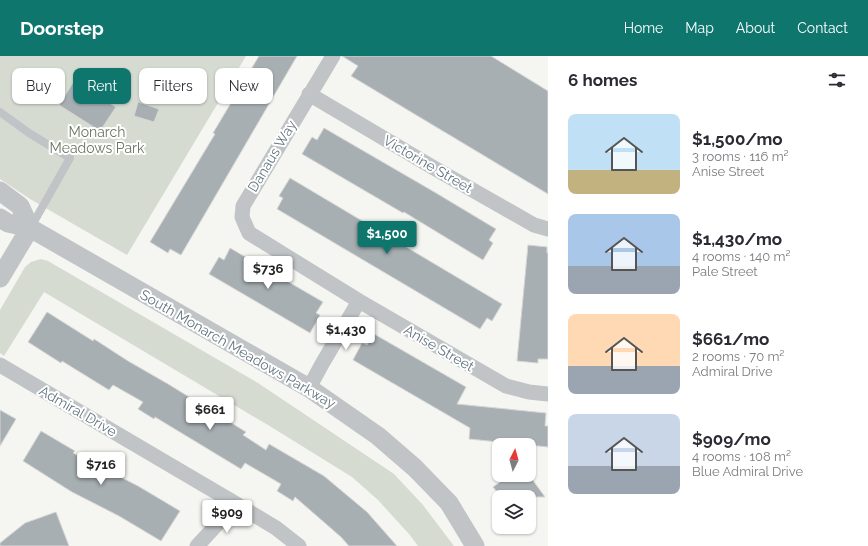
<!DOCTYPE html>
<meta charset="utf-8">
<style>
body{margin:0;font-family:Raleway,sans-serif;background:#f7f7f7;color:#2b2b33;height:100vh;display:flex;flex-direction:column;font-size:15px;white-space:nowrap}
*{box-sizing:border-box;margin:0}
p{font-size:13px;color:#7c7c81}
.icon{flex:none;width:22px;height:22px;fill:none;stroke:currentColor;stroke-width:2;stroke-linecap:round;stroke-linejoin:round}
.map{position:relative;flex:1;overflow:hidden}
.side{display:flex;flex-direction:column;background:#fff;width:320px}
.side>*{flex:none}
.top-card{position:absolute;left:12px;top:12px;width:380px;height:36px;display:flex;gap:8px}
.needle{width:26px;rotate:6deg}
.tools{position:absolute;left:492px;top:382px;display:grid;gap:8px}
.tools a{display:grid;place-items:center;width:44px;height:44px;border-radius:8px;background:#fff;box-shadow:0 1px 3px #0004;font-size:20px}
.price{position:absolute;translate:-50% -34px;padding:0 9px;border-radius:4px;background:#fff;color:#222;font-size:13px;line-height:26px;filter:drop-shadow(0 1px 2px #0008)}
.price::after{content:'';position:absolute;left:50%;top:24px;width:12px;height:9px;margin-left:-6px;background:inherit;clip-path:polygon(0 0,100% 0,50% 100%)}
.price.on{background:#0f766e;color:#fff}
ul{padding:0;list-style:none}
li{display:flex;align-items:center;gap:12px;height:100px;padding:0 20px}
li span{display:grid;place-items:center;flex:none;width:112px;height:80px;border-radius:8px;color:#555}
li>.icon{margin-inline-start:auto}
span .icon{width:48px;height:48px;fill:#fffc;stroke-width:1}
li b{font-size:17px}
h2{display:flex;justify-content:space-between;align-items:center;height:48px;padding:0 20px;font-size:17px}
.pill{padding:0 14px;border-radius:8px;background:#fff;box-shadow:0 1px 3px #0004;font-size:14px;line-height:36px}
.pill.on{background:#0f766e;color:#fff}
header{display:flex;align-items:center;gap:24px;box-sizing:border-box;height:56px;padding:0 20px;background:#0f766e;color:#fff}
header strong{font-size:19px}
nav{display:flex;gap:22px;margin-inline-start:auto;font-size:14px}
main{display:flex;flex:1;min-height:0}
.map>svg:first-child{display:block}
.green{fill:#d6dbd2}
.building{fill:#a7afb3;stroke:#d6d6d4}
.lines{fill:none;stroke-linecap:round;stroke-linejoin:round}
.service{stroke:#c0c4c7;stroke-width:8}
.minor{stroke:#c0c4c7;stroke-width:15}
.tertiary{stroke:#c0c4c7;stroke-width:19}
.labels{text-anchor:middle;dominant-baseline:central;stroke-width:4;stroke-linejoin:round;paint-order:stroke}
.park-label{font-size:14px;fill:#687963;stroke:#fff}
.street-label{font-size:14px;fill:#647681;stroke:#fff}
</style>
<header>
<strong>Doorstep</strong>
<nav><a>Home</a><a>Map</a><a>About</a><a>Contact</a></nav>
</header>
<main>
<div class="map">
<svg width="548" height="490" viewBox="0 0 548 490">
<rect width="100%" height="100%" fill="#f5f5f1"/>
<!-- green -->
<path class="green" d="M 0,0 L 246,0 L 127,199 L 30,143 L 0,123 Z
M 41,203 L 48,205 L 258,327 L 394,418 L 423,449 L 454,490 L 418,490 L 409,478 L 378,444 L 352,421 L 268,369 L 44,236 L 4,300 L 0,297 L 0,254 L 25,211 L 31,206 Z"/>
<!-- building -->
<path class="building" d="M 259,0 L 297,0 L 181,199 L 170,193 L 168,197 L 150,186 L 215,78 L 213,77 Z
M 342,0 L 491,0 L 548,35 L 548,138 L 351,20 L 358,10 Z
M 74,25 L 116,51 L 100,75 L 59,49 Z
M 138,46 L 159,53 L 154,66 L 134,60 Z
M 324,72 L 436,137 L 496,173 L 489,184 L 493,187 L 483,204 L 404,156 L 403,157 L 302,98 L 312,81 L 317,84 Z
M 290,122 L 502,248 L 492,265 L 487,262 L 480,273 L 277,153 L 283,142 L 279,140 Z
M 528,189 L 547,191 L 547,197 L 548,197 L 548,303 L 538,303 L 538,307 L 517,305 Z
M 230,192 L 323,246 L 316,257 L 320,259 L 310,277 L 209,218 L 219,201 L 224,204 Z
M 47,256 L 93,285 L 94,283 L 128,305 L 168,328 L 246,376 L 243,379 L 266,394 L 269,388 L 324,420 L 367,456 L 397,490 L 349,490 L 341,481 L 295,441 L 293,445 L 277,435 L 281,428 L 245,407 L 241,413 L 155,361 L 154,363 L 138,353 L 143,346 L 113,329 L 109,334 L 62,305 L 61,307 L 28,286 Z
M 374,278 L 466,331 L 457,348 L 546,357 L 545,370 L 548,370 L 548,391 L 469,383 L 470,372 L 353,304 L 362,287 L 367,289 Z
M 0,354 L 16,363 L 0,390 Z
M 41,375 L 75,395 L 73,397 L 138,430 L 180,455 L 161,485 L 119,460 L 72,436 L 23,405 Z
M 510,419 L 529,419 L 545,441 L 501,441 L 493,431 Z
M 56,456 L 69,490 L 0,490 L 0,487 L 25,467 Z"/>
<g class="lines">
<!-- service -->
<path class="service" d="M 0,56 L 29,77 L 70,102 L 31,171"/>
<!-- minor -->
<path class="minor" d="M 333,0 L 243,150 L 242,161 L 249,177 L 359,245 L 506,330 L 529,336 L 548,338
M 309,38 L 434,112 L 534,169 L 548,173
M 0,309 L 233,446 L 276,472 L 299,490
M 309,332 L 322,308 L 359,245
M 197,490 L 222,463 L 233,446"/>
<!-- tertiary -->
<path class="tertiary" d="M 0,135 L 20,150 L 30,172
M 0,162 L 8,167 L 30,172 L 309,332 L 378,380 L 415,412 L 449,447 L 475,490
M 0,222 L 30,172"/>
</g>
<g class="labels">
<!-- park labels -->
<g class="park-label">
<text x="97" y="76">Monarch<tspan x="97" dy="16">Meadows Park</tspan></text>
</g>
<!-- street labels -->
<g class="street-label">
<text transform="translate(272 100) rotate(-59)">Danaus Way</text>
<text transform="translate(428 108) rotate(30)">Victorine Street</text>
<text transform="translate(439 292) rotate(30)">Anise Street</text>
<text transform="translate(238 293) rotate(30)">South Monarch Meadows Parkway</text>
<text transform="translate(78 355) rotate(30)">Admiral Drive</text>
</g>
</g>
</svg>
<div class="tools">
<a><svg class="needle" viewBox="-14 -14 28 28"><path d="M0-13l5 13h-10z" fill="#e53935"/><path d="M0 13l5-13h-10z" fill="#7c7c81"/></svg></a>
<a><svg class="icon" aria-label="layers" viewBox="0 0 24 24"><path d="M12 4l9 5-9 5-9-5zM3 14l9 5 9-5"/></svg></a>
</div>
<b class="price on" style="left:387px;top:199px">$1,500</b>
<b class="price" style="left:268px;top:234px">$736</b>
<b class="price" style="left:346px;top:295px">$1,430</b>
<b class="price" style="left:210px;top:375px">$661</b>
<b class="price" style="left:101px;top:430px">$716</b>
<b class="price" style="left:227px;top:478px">$909</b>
<div class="top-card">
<a class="pill">Buy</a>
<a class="pill on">Rent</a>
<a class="pill">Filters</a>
<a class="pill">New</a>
</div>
</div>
<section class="side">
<h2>6 homes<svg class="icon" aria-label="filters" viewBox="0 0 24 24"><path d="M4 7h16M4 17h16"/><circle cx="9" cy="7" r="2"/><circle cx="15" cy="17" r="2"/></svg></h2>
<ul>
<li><span style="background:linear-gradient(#bfe0f5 70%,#c2b280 0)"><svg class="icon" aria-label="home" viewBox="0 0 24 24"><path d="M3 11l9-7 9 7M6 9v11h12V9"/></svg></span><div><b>$1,500/mo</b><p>3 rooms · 116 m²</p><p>Anise Street</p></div></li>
<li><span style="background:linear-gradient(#a9c7e8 65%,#9aa5b1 0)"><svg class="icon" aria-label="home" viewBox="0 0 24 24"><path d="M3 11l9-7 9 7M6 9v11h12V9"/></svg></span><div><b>$1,430/mo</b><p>4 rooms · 140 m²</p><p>Pale Street</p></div></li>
<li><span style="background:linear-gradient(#ffd9b3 65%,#9aa5b1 0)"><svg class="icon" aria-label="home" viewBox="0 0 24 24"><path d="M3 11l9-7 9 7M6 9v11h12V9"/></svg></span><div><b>$661/mo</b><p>2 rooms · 70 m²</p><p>Admiral Drive</p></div></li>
<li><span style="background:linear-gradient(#c9d6e8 65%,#9aa5b1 0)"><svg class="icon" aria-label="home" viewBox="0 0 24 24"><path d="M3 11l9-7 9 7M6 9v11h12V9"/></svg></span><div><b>$909/mo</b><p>4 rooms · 108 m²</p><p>Blue Admiral Drive</p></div></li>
</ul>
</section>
</main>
